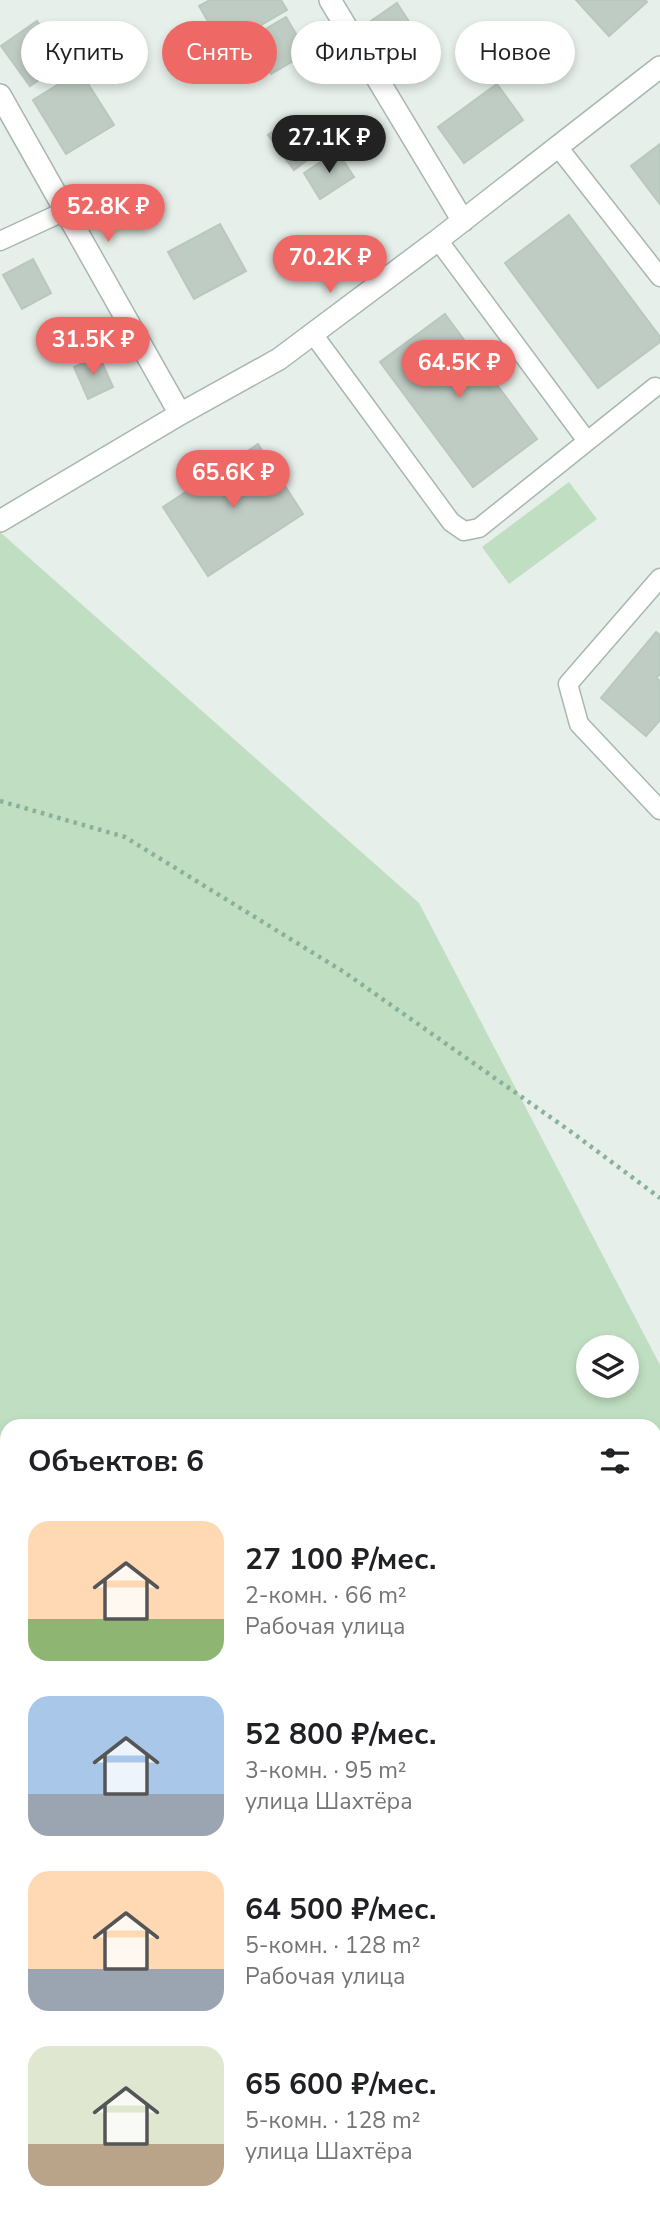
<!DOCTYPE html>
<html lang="ru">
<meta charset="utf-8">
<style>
body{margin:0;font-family:"Nunito Sans",sans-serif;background:#f6f6f6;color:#202124;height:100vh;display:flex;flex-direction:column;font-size:26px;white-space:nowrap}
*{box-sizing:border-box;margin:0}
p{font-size:23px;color:#757577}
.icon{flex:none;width:38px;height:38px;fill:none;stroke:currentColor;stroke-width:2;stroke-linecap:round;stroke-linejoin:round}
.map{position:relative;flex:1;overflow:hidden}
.panel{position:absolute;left:0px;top:1419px;width:662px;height:800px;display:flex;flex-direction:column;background:#fff;border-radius:21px 21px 0 0;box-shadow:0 4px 10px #0003}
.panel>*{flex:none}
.banner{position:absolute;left:21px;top:21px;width:620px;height:63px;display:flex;gap:14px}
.controls{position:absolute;left:576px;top:1335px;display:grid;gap:14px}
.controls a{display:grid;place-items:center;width:63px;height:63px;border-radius:50%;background:#fff;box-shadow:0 4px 10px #0003;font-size:35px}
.price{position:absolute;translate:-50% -60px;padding:0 16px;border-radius:24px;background:#ee6865;color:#fff;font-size:23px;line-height:46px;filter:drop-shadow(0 2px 4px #0008)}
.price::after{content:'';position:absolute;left:50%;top:42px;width:21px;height:16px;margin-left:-10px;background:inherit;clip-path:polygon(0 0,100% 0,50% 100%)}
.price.selected{background:#222;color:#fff}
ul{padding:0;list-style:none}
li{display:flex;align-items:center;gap:21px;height:175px;padding:0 28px}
li span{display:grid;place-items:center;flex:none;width:196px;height:140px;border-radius:21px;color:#555}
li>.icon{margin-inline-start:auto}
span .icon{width:84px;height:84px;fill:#fffc;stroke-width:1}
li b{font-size:30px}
h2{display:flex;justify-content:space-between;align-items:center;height:84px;padding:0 28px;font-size:30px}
.tag{padding:0 24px;border-radius:32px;background:#fff;box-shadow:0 4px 10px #0003;font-size:24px;line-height:63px}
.tag.selected{background:#ee6865;color:#fff}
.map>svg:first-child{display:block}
.green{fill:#c0dfc2;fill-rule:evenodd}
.building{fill:#bfccc4;stroke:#b9c8be;stroke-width:2}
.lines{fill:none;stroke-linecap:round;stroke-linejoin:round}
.lane-casing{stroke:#a8b7af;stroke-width:21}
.street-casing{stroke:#a8b7af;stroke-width:24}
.path{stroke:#88b19b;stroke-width:4.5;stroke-dasharray:3.5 5;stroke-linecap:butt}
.lane{stroke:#fff;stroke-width:18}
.street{stroke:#fff;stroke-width:21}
</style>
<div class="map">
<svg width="660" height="2218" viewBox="0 0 660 2218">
<rect width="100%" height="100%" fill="#e6efe9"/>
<!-- green -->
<path class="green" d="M 569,482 L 597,519 L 509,584 L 482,547 Z
M 0,532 L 419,903 L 660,1365 L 660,2218 L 0,2218 ZM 588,1348 L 626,1348 L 626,1386 L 588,1386 ZM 7,1426 L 654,1426 L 654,2212 L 7,2212 Z"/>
<!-- building -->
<path class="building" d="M 210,0 L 281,0 L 287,10 L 223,47 L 199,6 Z
M 576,0 L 645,0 L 647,2 L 609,36 Z
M 397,3 L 426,48 L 397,66 L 368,23 Z
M 286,17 L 307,53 L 271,74 L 250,38 Z
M 37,21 L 66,61 L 30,86 L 1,46 Z
M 80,71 L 114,125 L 66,154 L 33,100 Z
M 497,84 L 523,120 L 464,163 L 438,127 Z
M 290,119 L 316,153 L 294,170 L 268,135 Z
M 660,144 L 660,204 L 631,166 Z
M 337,151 L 354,177 L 320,199 L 304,173 Z
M 569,215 L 660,337 L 660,342 L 598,388 L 505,263 Z
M 220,224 L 246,271 L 194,299 L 168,252 Z
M 33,259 L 51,293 L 22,309 L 3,275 Z
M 445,314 L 537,439 L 473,487 L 380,362 Z
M 99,356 L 113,387 L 88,399 L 74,367 Z
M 258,444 L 303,514 L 208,576 L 163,507 Z
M 656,632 L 660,635 L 660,674 L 656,678 L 660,681 L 660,720 L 646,736 L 601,698 Z"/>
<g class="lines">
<defs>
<path id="lane" d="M 558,147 L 660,277
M 438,240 L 587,441
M 0,241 L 65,211
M 313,334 L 451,522 L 464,531 L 479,528 L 655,387
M 660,578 L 568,684 L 579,724 L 660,810"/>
<path id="street" d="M 330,0 L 463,221
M 0,95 L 180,414
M 0,521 L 180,414 L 279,359 L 438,240 L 660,67"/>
</defs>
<!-- lane casing -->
<use href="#lane" class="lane-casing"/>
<!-- street casing -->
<use href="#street" class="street-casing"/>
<!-- path -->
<path class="path" d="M 0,801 L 125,837 L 344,972 L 570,1131 L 660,1198"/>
<!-- lane -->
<use href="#lane" class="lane"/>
<!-- street -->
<use href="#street" class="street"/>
</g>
</svg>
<div class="controls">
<a><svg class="icon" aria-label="layers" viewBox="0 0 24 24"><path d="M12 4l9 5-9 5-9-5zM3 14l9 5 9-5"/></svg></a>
</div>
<b class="price selected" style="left:329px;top:175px">27.1K ₽</b>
<b class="price" style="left:108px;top:244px">52.8K ₽</b>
<b class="price" style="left:330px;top:295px">70.2K ₽</b>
<b class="price" style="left:93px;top:377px">31.5K ₽</b>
<b class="price" style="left:459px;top:400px">64.5K ₽</b>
<b class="price" style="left:233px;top:510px">65.6K ₽</b>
<div class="banner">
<a class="tag">Купить</a>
<a class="tag selected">Снять</a>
<a class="tag">Фильтры</a>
<a class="tag">Новое</a>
</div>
<section class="panel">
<h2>Объектов: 6<svg class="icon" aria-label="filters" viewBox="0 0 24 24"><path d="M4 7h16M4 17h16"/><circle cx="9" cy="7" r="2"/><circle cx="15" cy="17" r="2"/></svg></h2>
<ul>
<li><span style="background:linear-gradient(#ffd9b3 70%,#8fb573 0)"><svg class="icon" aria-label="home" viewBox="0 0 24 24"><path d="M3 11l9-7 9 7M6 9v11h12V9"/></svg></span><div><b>27 100 ₽/мес.</b><p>2-комн. · 66 m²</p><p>Рабочая улица</p></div></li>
<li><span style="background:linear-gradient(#a9c7e8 70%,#9aa5b1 0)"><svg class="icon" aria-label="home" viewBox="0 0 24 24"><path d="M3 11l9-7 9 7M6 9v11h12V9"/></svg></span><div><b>52 800 ₽/мес.</b><p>3-комн. · 95 m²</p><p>улица Шахтёра</p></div></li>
<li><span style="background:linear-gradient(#ffd9b3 70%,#9aa5b1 0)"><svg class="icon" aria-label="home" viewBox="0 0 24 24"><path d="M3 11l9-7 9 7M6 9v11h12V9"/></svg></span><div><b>64 500 ₽/мес.</b><p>5-комн. · 128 m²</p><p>Рабочая улица</p></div></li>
<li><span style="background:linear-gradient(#dfe7d0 70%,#b9a48a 0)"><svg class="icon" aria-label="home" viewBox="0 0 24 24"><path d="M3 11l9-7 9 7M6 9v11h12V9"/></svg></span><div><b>65 600 ₽/мес.</b><p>5-комн. · 128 m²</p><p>улица Шахтёра</p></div></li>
</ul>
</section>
</div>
